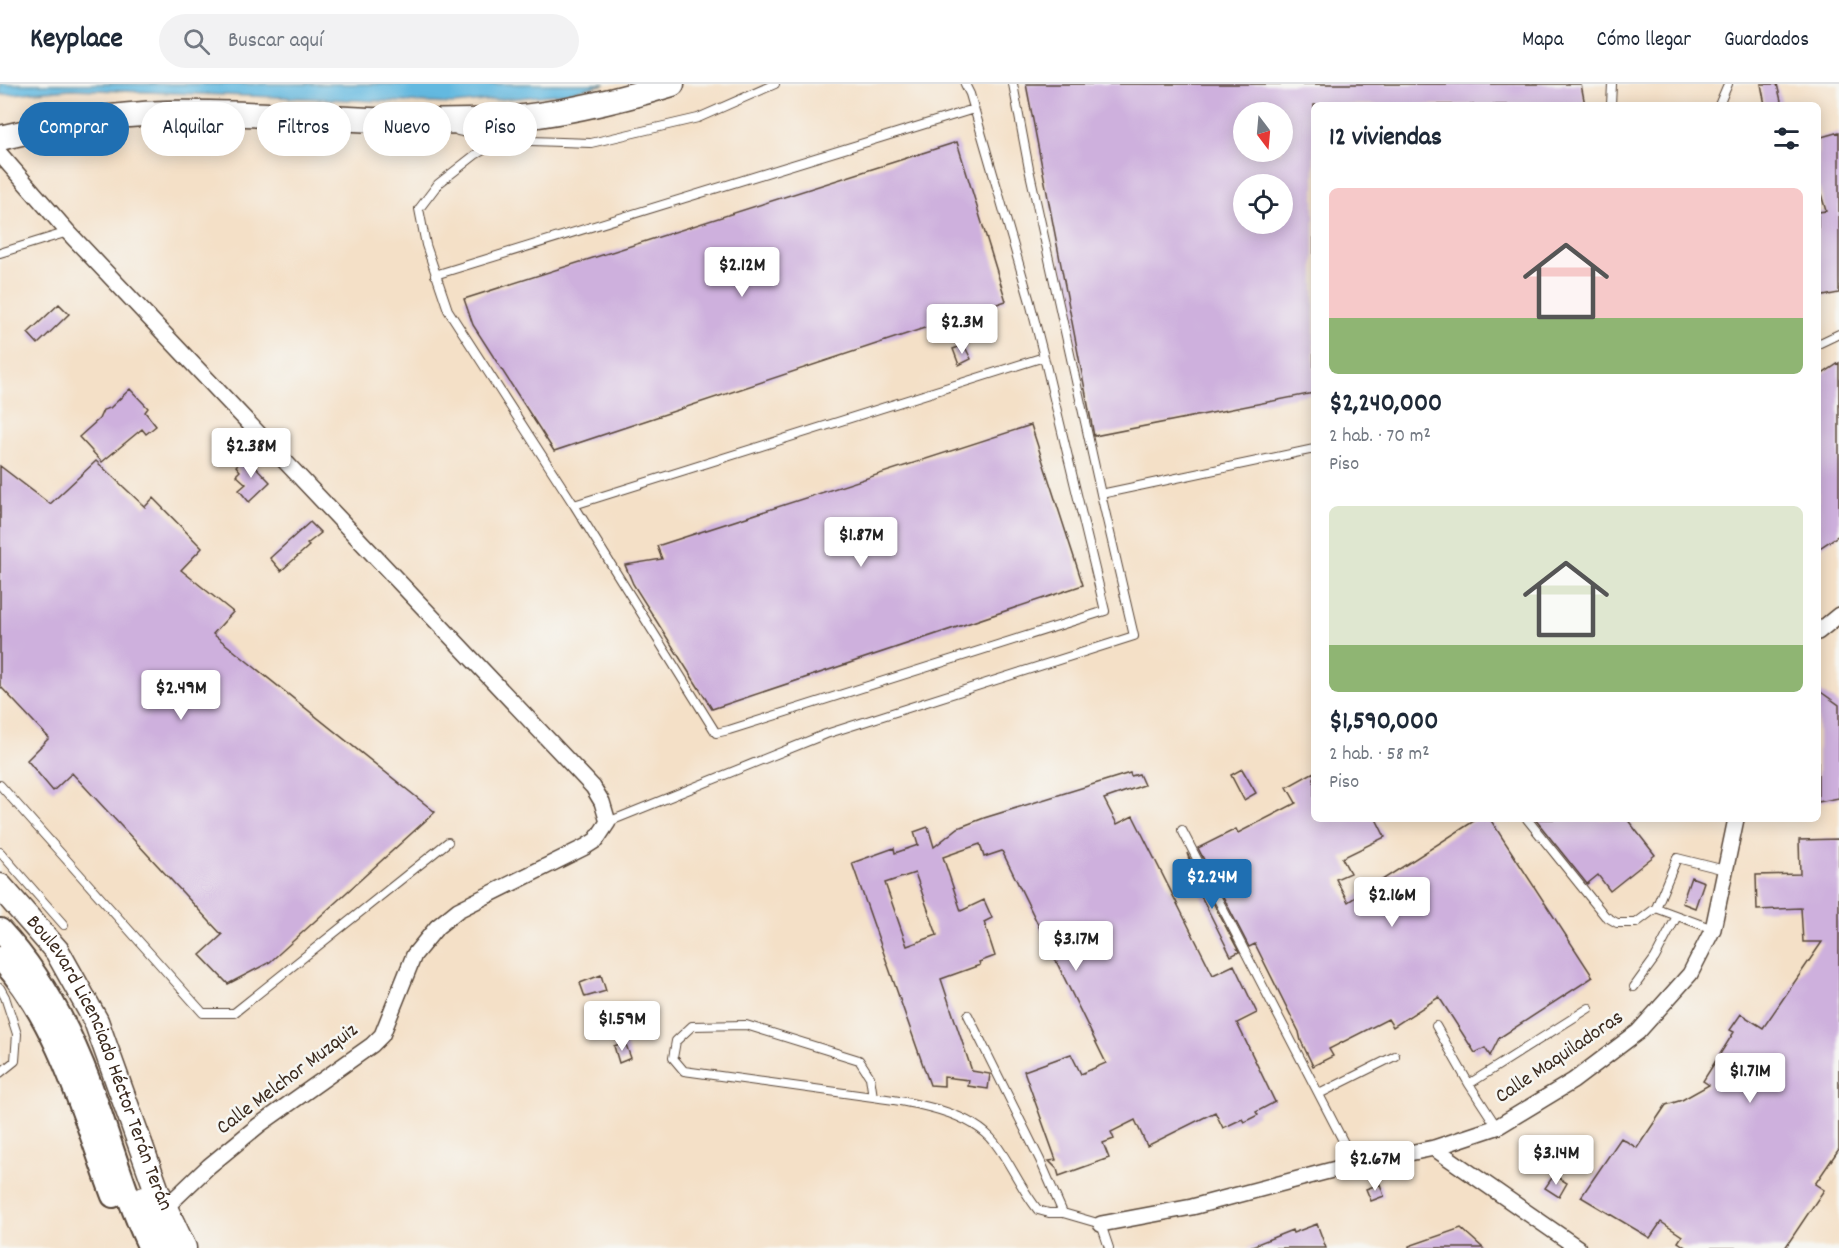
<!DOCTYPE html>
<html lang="es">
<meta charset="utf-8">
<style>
body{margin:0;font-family:Dekko,sans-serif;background:#f2f2f3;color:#1f2937;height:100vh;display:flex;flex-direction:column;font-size:22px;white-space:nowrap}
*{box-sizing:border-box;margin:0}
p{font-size:20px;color:#747a83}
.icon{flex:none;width:33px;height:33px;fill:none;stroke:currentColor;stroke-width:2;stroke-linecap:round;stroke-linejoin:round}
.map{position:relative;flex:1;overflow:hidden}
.details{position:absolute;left:1311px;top:18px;width:510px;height:720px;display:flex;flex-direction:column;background:#fff;border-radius:9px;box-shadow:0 3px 15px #0003}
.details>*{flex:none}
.top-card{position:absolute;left:18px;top:18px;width:570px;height:54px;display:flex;gap:12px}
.needle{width:39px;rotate:164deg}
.controls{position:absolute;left:1233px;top:18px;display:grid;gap:12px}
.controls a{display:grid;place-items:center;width:60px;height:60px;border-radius:50%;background:#fff;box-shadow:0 3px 15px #0003;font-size:30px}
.price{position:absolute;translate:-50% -51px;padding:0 14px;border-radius:6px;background:#fff;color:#222;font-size:20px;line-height:39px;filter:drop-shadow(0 2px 3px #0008)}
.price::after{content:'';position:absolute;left:50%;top:36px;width:18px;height:14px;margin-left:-9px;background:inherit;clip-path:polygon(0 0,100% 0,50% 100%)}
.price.selected{background:#1f6fb2;color:#fff}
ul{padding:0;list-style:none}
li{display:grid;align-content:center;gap:12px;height:318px;padding:0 18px}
li span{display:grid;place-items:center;height:186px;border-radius:9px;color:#555}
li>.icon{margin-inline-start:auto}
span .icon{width:108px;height:108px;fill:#fffc;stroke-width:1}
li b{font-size:26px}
h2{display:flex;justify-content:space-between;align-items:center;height:72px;padding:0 18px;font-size:26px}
.tag{padding:0 21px;border-radius:27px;background:#fff;box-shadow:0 3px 15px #0003;font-size:21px;line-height:54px}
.tag.selected{background:#1f6fb2;color:#fff}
header{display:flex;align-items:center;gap:36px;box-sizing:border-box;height:84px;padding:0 30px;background:#fff;border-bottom:2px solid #e0e1e3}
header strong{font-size:28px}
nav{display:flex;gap:33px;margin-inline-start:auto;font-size:21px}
.search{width:420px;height:54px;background:#f2f2f3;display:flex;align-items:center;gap:15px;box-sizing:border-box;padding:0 21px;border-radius:33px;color:#747a83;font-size:22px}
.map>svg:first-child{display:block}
.water{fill:#63b9e0;stroke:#4f727f;stroke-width:1.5}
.building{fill:#ceb0dd;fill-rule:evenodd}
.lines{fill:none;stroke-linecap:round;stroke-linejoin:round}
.service-casing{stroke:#574537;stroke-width:10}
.minor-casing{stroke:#574537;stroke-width:18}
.primary-casing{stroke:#574537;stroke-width:26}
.trunk-casing{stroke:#574537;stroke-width:27}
.service{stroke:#fff;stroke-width:8}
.minor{stroke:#fff;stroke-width:15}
.primary{stroke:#fff;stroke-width:22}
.trunk{stroke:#fff;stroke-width:24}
.labels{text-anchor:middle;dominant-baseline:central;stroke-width:5;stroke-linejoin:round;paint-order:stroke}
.street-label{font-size:21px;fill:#3b2a1e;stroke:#f6f6f2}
</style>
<header>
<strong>Keyplace</strong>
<div class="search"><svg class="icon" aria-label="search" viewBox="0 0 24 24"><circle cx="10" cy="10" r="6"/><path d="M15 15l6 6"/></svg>Buscar aquí</div>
<nav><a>Mapa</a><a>Cómo llegar</a><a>Guardados</a></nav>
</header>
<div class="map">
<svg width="1839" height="1164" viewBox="0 0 1839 1164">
<rect width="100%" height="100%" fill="#f6f6f2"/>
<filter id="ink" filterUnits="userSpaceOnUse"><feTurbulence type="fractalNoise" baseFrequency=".0167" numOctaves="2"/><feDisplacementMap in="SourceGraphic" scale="12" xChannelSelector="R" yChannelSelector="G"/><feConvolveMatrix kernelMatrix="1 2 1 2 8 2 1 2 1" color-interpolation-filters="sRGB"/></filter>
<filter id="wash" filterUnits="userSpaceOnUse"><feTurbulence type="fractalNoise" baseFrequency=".008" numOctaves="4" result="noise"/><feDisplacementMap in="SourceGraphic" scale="24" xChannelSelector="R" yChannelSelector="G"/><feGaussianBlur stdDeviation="1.35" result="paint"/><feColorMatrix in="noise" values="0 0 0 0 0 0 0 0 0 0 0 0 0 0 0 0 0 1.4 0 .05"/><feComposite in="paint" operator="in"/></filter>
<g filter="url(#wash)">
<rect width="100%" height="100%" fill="#f4e0c7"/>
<!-- water -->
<path class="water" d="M 0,0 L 606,0 L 560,10 L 453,20 L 71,5 L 0,11 Z"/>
<g id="blocks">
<!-- building -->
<path class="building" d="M 1026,0 L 1581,0 L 1585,21 L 1314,21 L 1314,309 L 1094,352 ZM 1244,28 L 1282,28 L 1282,68 L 1244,68 ZM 1244,100 L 1282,100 L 1282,140 L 1244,140 Z
M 1761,0 L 1777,0 L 1782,21 L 1765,21 Z
M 1839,48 L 1839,209 L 1818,213 L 1818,128 L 1826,127 L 1818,100 L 1818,54 Z
M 957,58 L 1006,217 L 554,367 L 473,241 L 464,215 Z
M 59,220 L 69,230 L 38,260 L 28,249 Z
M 972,229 L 977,251 L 961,255 L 954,241 Z
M 964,261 L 971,275 L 959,281 L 953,265 Z
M 1839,279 L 1839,451 L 1818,465 L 1818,293 Z
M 130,305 L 148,324 L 145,328 L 156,342 L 146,350 L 142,345 L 102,378 L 79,353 L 99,335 L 103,326 L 110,324 Z
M 1031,341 L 1083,501 L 712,625 L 633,500 L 625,481 L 662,475 L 657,462 Z
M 246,373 L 270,398 L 249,418 L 239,406 L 246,400 L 236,391 L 240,387 L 236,382 Z
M 96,377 L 145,423 L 153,414 L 202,464 L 181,486 L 233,528 L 213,550 L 435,728 L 270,878 L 228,900 L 200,871 L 222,851 L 72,689 L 53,707 L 27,676 L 49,654 L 0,602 L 0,382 L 50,420 Z
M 310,438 L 321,449 L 307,460 L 309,462 L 281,487 L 270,474 Z
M 1818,606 L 1839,621 L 1839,714 L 1818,718 Z
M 1242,685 L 1256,709 L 1244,716 L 1231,691 Z
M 1314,688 L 1314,735 L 1376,735 L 1385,753 L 1342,774 L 1350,789 L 1336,795 L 1348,818 L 1477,735 L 1490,735 L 1593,893 L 1499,954 L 1490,972 L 1485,964 L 1475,969 L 1439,913 L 1393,943 L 1388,935 L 1329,965 L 1333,972 L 1313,982 L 1301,957 L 1299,948 L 1255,860 L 1249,863 L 1198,764 L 1236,745 L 1238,749 L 1296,719 L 1287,703 Z
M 1130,689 L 1131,692 L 1139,690 L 1144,701 L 1104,715 L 1117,740 L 1133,732 L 1213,891 L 1234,881 L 1257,929 L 1237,939 L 1275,1018 L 1256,1028 L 1258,1031 L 1244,1038 L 1242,1035 L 1223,1044 L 1215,1028 L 1147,1062 L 1135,1036 L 1111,1048 L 1114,1055 L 1103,1059 L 1109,1074 L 1059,1092 L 1057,1085 L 1049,1077 L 1056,1076 L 1024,987 L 1071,970 L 1081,990 L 1106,979 L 1002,767 L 984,773 L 980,760 L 943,773 L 961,827 L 984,816 L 992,834 L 984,838 L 995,872 L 979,878 L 980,881 L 941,895 L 972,987 L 990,990 L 988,1005 L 968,1002 L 969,996 L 944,993 L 944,1002 L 930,1001 L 852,779 L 894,764 L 895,769 L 918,761 L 914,748 L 928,743 L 934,763 L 958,744 L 984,734 ZM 915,789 L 937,851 L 907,862 L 885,799 Z
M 1535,735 L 1627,735 L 1655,771 L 1610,807 L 1598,791 L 1587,800 Z
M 1839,755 L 1839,1065 L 1815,1100 L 1824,1106 L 1785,1164 L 1687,1164 L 1678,1158 L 1682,1152 L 1661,1138 L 1650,1154 L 1581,1113 L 1621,1054 L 1637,1064 L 1666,1021 L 1682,1016 L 1709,1001 L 1703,997 L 1734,948 L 1730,946 L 1741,930 L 1763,944 L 1822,858 L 1803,858 L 1801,824 L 1757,826 L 1756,791 L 1800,790 L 1799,756 Z
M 1187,769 L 1239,868 L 1231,872 L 1185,780 L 1190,778 Z
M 1691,793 L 1704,798 L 1695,824 L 1682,819 Z
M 601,891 L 606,907 L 585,913 L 580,899 Z
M 625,958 L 631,974 L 619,979 L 614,962 Z
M 1554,1091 L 1567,1099 L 1559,1113 L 1545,1104 Z
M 1380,1100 L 1384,1112 L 1371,1117 L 1366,1105 Z
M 1317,1140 L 1326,1164 L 1247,1164 L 1292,1146 L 1293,1149 Z
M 1461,1144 L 1483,1164 L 1409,1164 L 1409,1162 Z"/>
</g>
</g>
<g filter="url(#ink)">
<use href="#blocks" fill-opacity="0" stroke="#574537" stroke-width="1.5"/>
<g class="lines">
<defs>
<path id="service" d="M 1013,0 L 1029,85 L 1101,410
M 1611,21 L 1612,0
M 1719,21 L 1728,0
M 458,47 L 501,56 L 591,59 L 698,34 L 775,0
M 501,56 L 475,71 L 438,100 L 419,125 L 426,161 L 448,226 L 574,421 L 1044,273 L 1030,218 L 970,10 L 965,0
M 0,169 L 68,148
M 435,191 L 974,25
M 1818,260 L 1839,250
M 574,421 L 716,649 L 729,646 L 1105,527 L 1044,273
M 0,701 L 203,929 L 234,929 L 448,758
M 1527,735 L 1605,832 L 1617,839 L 1636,839 L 1656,824 L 1677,774 L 1725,786
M 608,738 L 826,650 L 1134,552 L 1101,410 L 1314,365
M 1182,746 L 1355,1080
M 0,768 L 64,841
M 1656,824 L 1713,845
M 1634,903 L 1655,874 L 1677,832
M 0,904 L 5,913 L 17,950 L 15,977 L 0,989
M 968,931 L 1040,1076 L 1063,1129 L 1101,1140 L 1109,1164
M 1436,942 L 1469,1000 L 1497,1043
M 1469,1000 L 1589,924
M 1319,1010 L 1395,972
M 873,1013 L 870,993 L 859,976 L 746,941 L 692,942 L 676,957 L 673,974 L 684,987 L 873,1013 C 911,1018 971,1027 995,1059 C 1011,1080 1021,1105 1038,1126 L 1049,1129 L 1063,1129"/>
<path id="minor" d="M 0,70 L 68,148 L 593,703 L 602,718 L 608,738 L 596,756 L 585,763 L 458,826 L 437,843 L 414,871 L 382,951 L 372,961 L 259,1041 L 209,1082 L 165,1124
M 1818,548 L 1839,531
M 1434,1064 L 1578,1164
M 1101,1140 L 1192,1123 L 1355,1080 L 1434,1064 L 1497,1043 L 1573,997 L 1638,948 L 1690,890 L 1713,845 L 1736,735"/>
<path id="primary" d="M 0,846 C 40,889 70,946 90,1000 C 110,1055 125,1112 150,1164
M 0,874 C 60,939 83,1031 113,1112"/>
<g id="trunk">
<path d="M 0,54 C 55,41 109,30 166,29 C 268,27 369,40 471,37 C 539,35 607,20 672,0"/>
<path id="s1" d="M 0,802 L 57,867 L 96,937 L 157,1107 L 184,1164"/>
<path d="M 144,1115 L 165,1164"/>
</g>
</defs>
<!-- service casing -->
<use href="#service" class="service-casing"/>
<!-- minor casing -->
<use href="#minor" class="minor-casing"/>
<!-- primary casing -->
<use href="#primary" class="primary-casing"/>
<!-- trunk casing -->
<use href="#trunk" class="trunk-casing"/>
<!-- service -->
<use href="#service" class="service"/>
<!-- minor -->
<use href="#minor" class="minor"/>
<!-- primary -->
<use href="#primary" class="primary"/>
<!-- trunk -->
<use href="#trunk" class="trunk"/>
</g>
</g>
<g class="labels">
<!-- street labels -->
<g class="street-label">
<text transform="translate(1560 974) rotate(-34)">Calle Maquiladoras</text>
<text stroke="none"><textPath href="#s1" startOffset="206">Boulevard Licenciado Héctor Terán Terán</textPath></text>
<text transform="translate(288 996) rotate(-37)">Calle Melchor Muzquiz</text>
</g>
</g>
</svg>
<div class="controls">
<a><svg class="needle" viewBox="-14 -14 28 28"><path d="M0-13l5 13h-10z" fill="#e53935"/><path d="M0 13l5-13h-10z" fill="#747a83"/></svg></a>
<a><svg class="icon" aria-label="locate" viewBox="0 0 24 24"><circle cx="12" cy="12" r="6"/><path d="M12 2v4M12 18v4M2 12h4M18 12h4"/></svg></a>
</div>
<b class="price" style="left:742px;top:214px">$2.12M</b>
<b class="price" style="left:962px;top:271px">$2.3M</b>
<b class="price" style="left:251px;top:395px">$2.38M</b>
<b class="price" style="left:861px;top:484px">$1.87M</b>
<b class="price" style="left:181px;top:637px">$2.49M</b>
<b class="price selected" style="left:1212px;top:826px">$2.24M</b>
<b class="price" style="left:1392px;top:844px">$2.16M</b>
<b class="price" style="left:1076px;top:888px">$3.17M</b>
<b class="price" style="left:622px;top:968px">$1.59M</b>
<b class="price" style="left:1750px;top:1020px">$1.71M</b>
<b class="price" style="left:1556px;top:1102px">$3.14M</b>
<b class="price" style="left:1375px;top:1108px">$2.67M</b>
<div class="top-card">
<a class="tag selected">Comprar</a>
<a class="tag">Alquilar</a>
<a class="tag">Filtros</a>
<a class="tag">Nuevo</a>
<a class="tag">Piso</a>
</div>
<section class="details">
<h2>12 viviendas<svg class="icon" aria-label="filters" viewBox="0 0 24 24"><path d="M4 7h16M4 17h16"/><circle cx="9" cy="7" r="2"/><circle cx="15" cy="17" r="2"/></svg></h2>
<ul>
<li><span style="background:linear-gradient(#f6c9c9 70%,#8fb573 0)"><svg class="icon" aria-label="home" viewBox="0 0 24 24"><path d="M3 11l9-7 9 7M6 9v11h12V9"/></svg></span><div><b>$2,240,000</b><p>2 hab. · 70 m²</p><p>Piso</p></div></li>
<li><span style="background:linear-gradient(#dfe7d0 75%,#8fb573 0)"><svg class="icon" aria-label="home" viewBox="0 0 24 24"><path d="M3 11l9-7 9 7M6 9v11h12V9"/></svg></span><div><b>$1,590,000</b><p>2 hab. · 58 m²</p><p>Piso</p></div></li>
</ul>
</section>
</div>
